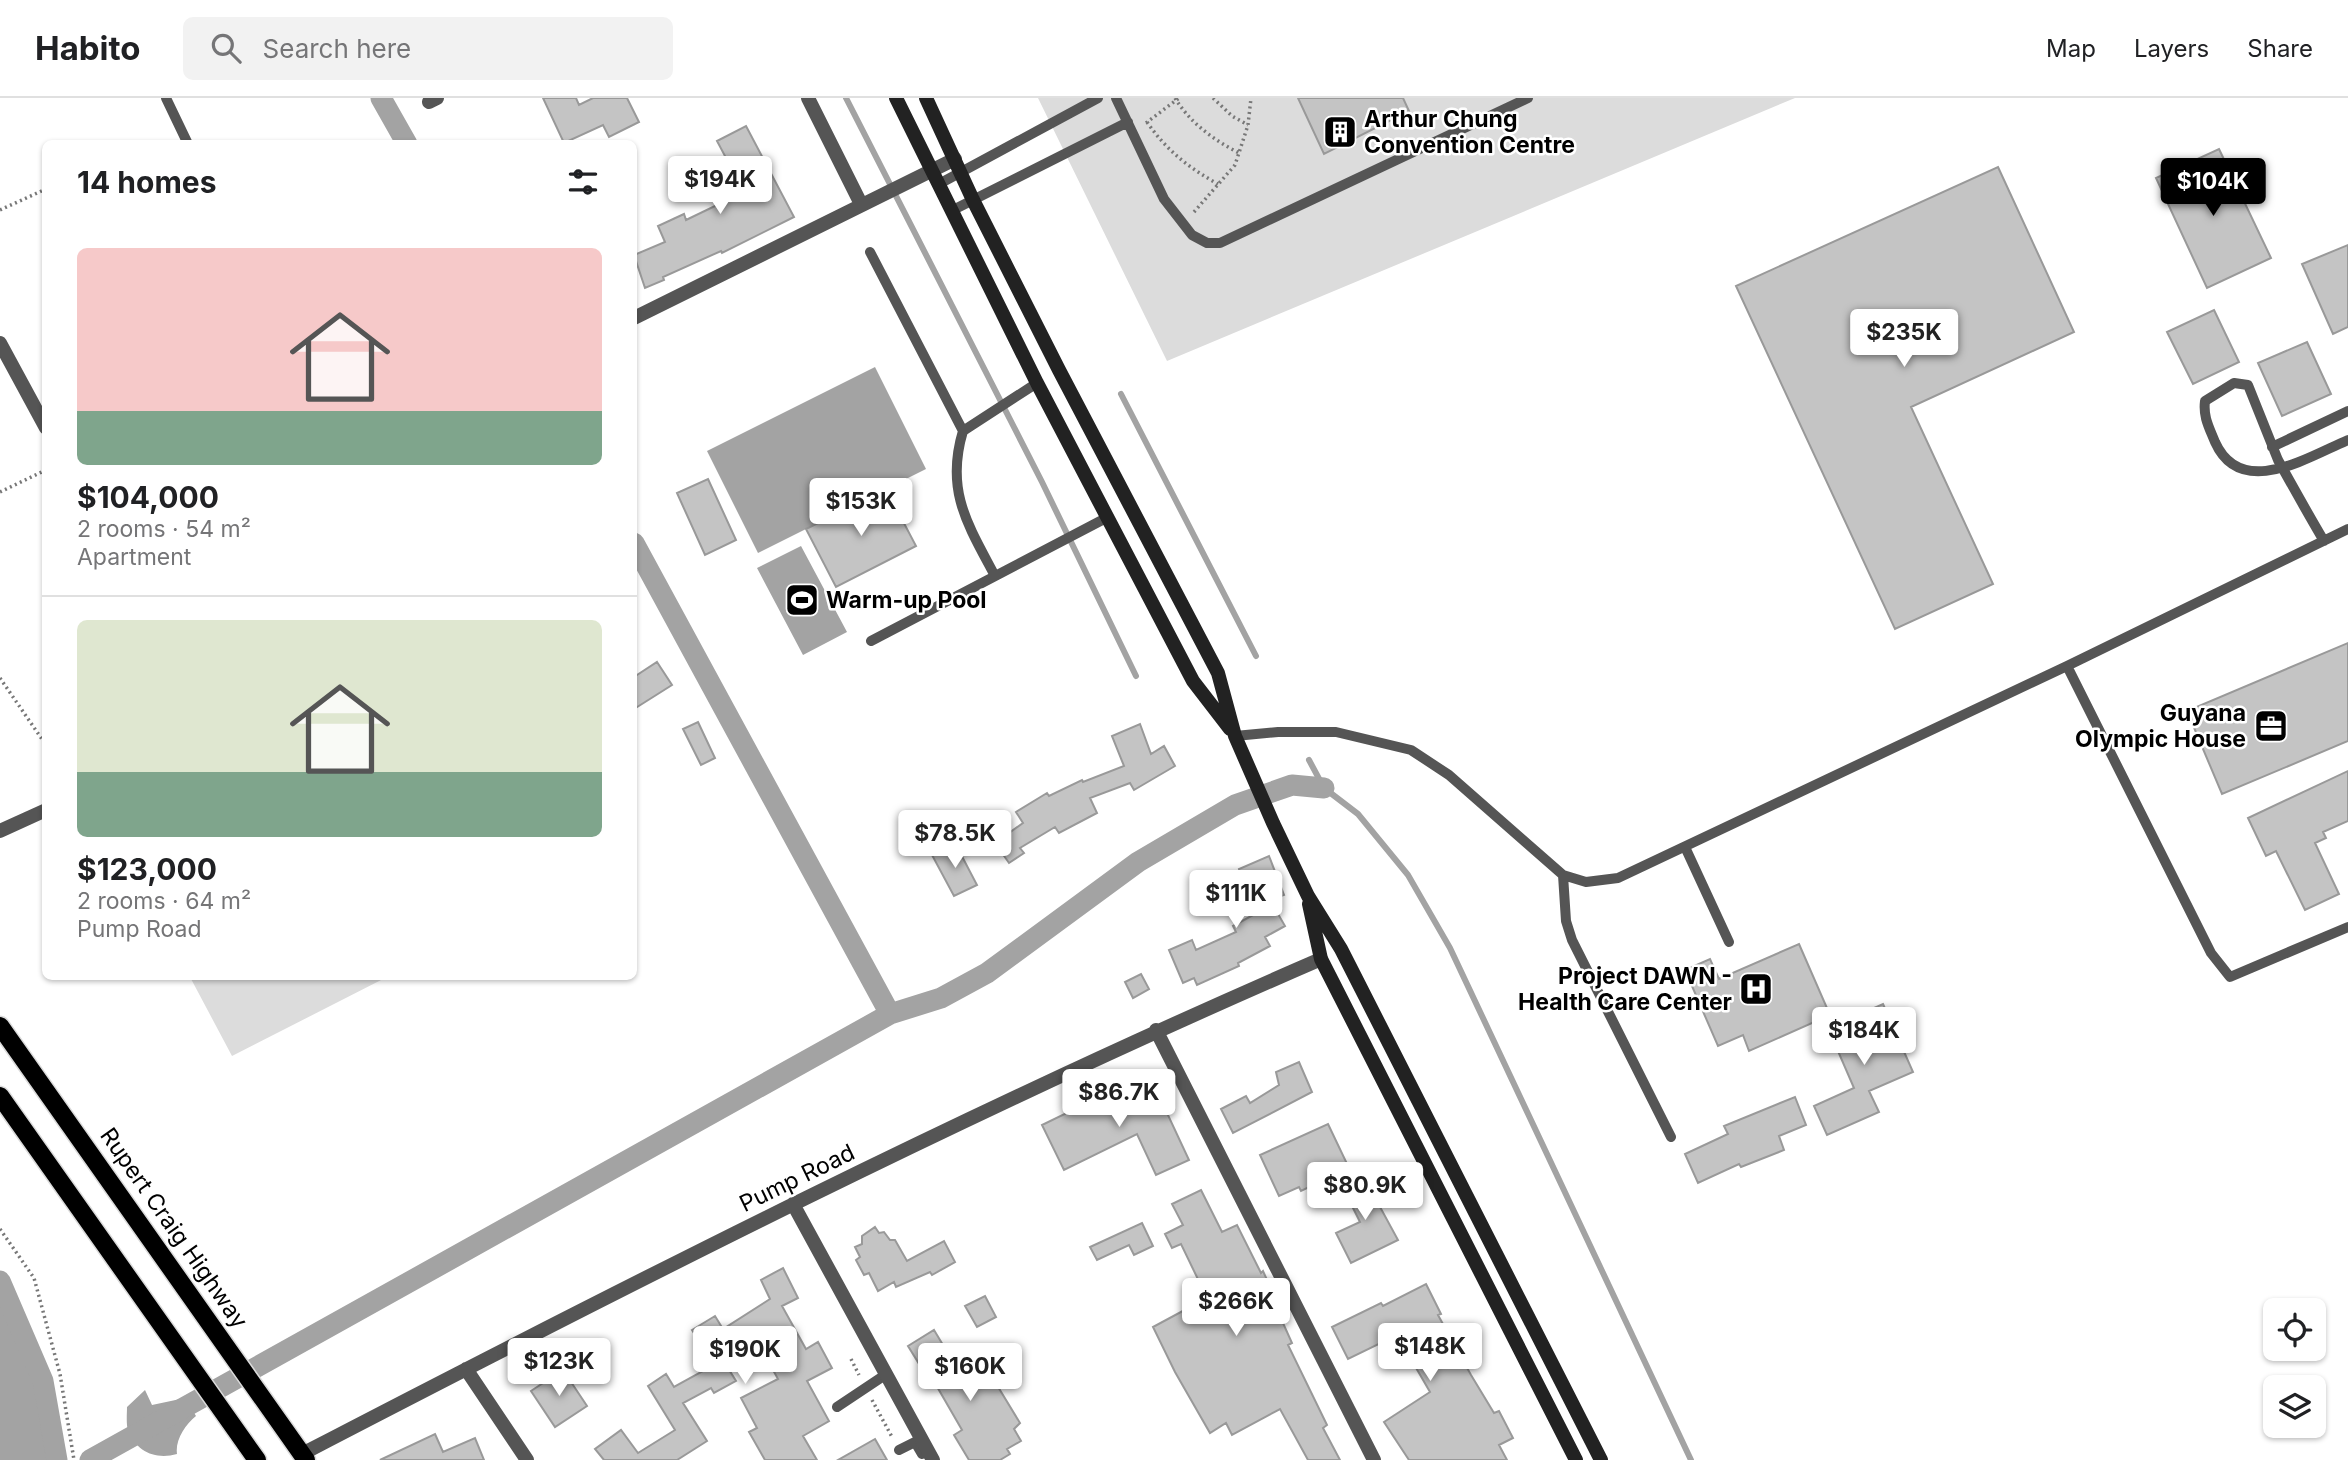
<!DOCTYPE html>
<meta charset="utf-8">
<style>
body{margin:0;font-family:Inter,sans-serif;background:#f2f2f2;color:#202124;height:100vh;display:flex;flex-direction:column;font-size:26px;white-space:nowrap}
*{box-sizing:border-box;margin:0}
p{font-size:23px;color:#757577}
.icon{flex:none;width:38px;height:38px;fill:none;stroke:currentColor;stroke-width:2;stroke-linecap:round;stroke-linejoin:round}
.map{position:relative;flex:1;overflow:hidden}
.side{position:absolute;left:42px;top:42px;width:595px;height:840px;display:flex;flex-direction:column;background:#fff;border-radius:10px;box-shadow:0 2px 5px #0004}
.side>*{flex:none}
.tools{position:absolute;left:2263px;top:1200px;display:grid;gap:14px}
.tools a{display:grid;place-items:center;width:63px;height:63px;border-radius:10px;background:#fff;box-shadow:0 2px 5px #0004;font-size:35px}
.price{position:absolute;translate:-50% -60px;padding:0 16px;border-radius:7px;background:#fff;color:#222;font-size:23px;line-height:46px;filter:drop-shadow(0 2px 4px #0008)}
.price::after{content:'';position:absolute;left:50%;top:42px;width:21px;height:16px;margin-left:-10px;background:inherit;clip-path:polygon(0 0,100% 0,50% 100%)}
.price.active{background:#000;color:#fff}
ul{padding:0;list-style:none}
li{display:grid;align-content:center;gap:14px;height:371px;padding:0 35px}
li+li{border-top:2px solid #e0e0e0}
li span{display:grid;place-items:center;height:217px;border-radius:10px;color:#555}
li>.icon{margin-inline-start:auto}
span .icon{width:126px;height:126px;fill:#fffc;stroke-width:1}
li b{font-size:30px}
h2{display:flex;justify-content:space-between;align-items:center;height:84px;padding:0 35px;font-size:30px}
header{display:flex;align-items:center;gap:42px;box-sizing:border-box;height:98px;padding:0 35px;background:#fff;border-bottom:2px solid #e0e0e0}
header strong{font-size:33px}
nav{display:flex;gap:38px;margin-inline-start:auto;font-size:24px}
.search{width:490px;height:63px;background:#f2f2f2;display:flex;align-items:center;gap:18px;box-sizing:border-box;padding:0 24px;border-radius:10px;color:#757577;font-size:26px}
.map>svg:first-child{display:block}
.green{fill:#dcdcdc}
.water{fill:#a3a3a3}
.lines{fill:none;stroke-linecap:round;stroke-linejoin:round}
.stream{stroke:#a3a3a3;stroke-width:6}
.canal{stroke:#a3a3a3;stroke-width:21}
.building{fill:#c4c4c4;stroke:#999;stroke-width:2}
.primary-casing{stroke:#dbdbdb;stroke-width:21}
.path{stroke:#777;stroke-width:3.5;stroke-dasharray:2 3.5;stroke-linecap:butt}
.service{stroke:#555;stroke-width:10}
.minor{stroke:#555;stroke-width:14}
.secondary{stroke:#222;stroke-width:14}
.primary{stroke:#000;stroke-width:18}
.labels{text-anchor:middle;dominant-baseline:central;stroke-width:5;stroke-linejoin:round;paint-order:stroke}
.poi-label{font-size:23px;font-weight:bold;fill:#000;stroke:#fff;text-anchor:start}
.street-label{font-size:23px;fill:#000;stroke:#fff}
</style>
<header>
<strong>Habito</strong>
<div class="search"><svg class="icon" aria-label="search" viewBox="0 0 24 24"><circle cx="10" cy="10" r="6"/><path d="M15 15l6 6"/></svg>Search here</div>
<nav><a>Map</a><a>Layers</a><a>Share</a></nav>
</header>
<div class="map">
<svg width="2348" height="1362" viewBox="0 0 2348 1362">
<rect width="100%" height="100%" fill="#fff"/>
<!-- green -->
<path class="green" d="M 1038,0 L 1298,0 L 1324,56 L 1403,0 L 1795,0 L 1167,263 Z
M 190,879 L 387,879 L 232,958 Z"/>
<!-- water -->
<path class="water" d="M 875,269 L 926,371 L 758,455 L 707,353 Z
M 801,448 L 847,534 L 803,557 L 757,470 Z
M 0,1183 L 43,1283 L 57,1362 L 0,1362 Z
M 145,1292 L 152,1307 L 185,1300 L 196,1318 C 185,1327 175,1342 177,1356 C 156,1362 136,1354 128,1332 C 126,1326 127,1316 127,1309 Z"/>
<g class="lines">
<!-- stream -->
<path class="stream" d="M 846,0 L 1042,384 L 1136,578
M 1121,296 L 1256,558
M 1309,662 L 1324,690 L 1358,716 L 1408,777 L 1450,850 L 1691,1362"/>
<!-- canal -->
<path class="canal" d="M 381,0 L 407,46
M 634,445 L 890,916
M 0,1183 L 43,1283 L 57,1362
M 90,1362 L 890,916 L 941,900 L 987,875 L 1138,764 L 1235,707 L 1292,687 L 1324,690"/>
</g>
<!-- building -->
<path class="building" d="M 543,0 L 576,0 L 579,7 L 593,0 L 627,0 L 639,24 L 609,39 L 603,27 L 564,45 Z
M 1298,0 L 1403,0 L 1409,13 L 1324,56 Z
M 746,28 L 794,119 L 722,155 L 721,153 L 663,179 L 664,182 L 645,190 L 634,157 L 665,144 L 658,128 L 684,116 L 686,122 L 740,96 L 738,94 L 743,92 L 717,43 Z
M 2219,51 L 2271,160 L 2207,190 L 2156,80 Z
M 1998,69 L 2074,234 L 1911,309 L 1993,486 L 1895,531 L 1736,188 Z
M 2348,147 L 2348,229 L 2333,236 L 2302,166 Z
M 2214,212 L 2239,264 L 2193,286 L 2167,234 Z
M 2307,244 L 2331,296 L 2282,318 L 2258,265 Z
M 708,381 L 736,442 L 705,457 L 677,395 Z
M 886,391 L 916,448 L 836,489 L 806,431 Z
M 2348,545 L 2348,643 L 2222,696 L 2187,613 Z
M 657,564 L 672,587 L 634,611 L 634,579 Z
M 698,624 L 715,660 L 701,667 L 683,631 Z
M 1140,626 L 1151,656 L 1164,648 L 1175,668 L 1134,692 L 1130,685 L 1090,700 L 1097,715 L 1059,735 L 1055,729 L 1020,750 L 1024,755 L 1009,765 L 995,745 L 1023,725 L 1016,714 L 1047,695 L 1049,698 L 1082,682 L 1083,684 L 1124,668 L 1112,638 Z
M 2348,673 L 2348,723 L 2323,734 L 2326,740 L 2315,745 L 2339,796 L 2305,812 L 2276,753 L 2266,758 L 2248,720 Z
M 955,745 L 977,787 L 954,798 L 932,757 Z
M 1269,758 L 1284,797 L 1270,802 L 1285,828 L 1265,839 L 1270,848 L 1238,865 L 1239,868 L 1197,887 L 1194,880 L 1183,885 L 1169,852 L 1192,842 L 1196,852 L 1236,834 L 1233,828 L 1255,816 L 1239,771 Z
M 1799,846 L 1830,917 L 1749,953 L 1743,937 L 1718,948 L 1685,872 L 1710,861 L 1719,881 Z
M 1141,876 L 1149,891 L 1133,900 L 1125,884 Z
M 1883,906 L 1913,974 L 1869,993 L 1879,1014 L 1827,1037 L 1814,1008 L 1854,990 L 1828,930 Z
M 1299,964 L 1312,994 L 1233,1035 L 1221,1011 L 1246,998 L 1250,1005 L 1279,987 L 1276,974 Z
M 1155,981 L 1171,1013 L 1167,1015 L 1189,1062 L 1156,1077 L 1137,1036 L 1064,1072 L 1042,1027 L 1085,1006 L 1089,1013 Z
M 1795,999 L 1806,1027 L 1779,1038 L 1784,1052 L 1741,1069 L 1739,1066 L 1698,1085 L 1685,1056 L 1728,1036 L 1724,1028 Z
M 1328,1026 L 1349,1070 L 1301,1093 L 1299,1089 L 1279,1098 L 1260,1057 Z
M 1361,1074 L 1398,1142 L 1351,1165 L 1336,1135 L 1360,1124 L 1340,1084 Z
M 1201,1092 L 1222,1134 L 1237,1127 L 1261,1175 L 1263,1173 L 1277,1204 L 1274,1205 L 1292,1245 L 1288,1247 L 1327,1327 L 1323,1330 L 1340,1362 L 1308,1362 L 1280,1311 L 1232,1337 L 1226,1325 L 1210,1335 L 1175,1274 L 1153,1229 L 1207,1200 L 1181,1146 L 1172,1150 L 1165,1136 L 1183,1127 L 1172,1106 Z
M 1142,1125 L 1153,1148 L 1134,1157 L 1129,1147 L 1097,1162 L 1090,1149 Z
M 875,1129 L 879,1135 L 884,1134 L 890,1142 L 895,1142 L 907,1163 L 944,1143 L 955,1164 L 932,1177 L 930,1174 L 896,1189 L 894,1184 L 878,1193 L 869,1175 L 864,1177 L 856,1162 L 860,1159 L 855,1149 L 862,1146 L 862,1138 Z
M 783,1170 L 798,1200 L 782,1208 L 806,1251 L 818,1244 L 832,1270 L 807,1283 L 829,1323 L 803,1338 L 817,1362 L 765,1362 L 749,1334 L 757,1330 L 741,1300 L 778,1281 L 756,1241 L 723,1262 L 736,1283 L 714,1295 L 711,1290 L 683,1305 L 707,1343 L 677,1362 L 604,1362 L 595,1351 L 621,1332 L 638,1355 L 675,1332 L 648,1288 L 666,1276 L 674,1289 L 714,1267 L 692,1232 L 715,1218 L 723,1231 L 770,1201 L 761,1182 Z
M 1426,1186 L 1441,1216 L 1438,1217 L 1471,1277 L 1494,1315 L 1499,1313 L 1513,1340 L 1499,1347 L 1507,1362 L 1409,1362 L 1384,1324 L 1430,1294 L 1397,1237 L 1348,1261 L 1332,1229 L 1381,1205 L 1383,1208 Z
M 985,1198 L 996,1219 L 977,1229 L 965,1208 Z
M 934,1232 L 964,1282 L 986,1269 L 1020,1325 L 1014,1331 L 1021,1343 L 1007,1351 L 1010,1356 L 1000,1362 L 969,1362 L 954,1337 L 962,1332 L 932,1280 L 929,1282 L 908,1248 Z
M 563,1272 L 587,1308 L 555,1329 L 531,1293 Z
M 435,1336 L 443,1354 L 475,1340 L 484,1362 L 380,1362 Z
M 875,1341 L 887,1362 L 838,1362 Z"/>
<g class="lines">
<defs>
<path id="primary" d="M 0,928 L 306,1362
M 0,998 L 257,1362"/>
</defs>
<!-- primary casing -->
<use href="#primary" class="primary-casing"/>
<!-- path -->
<path class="path" d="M 1175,0 C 1190,25 1214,42 1239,55
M 1213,0 L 1232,18 L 1248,27
M 1147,24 C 1166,52 1189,70 1218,86
M 1146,25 L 1179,0
M 0,112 L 46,91
M 1194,114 L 1235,67 L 1248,27 L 1251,0
M 0,394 L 46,372
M 0,580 L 46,647
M 0,1131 L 34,1180 L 60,1276 L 74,1362
M 851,1261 L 859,1277
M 872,1302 L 892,1339"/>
<!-- service -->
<path class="service" d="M 166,0 L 188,46
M 1116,0 L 1164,101 L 1192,137 L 1207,145 L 1220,145 L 1528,0
M 939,86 L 1098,0
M 951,113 L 1128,24
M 870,154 L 963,333
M 2272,349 L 2348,313
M 2324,443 C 2308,416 2293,389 2278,362 L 2248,287 L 2234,285 L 2205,303 C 2203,319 2209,329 2215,344 C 2241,402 2308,359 2348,342
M 995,478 C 968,427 945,393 963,333 L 1037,285
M 871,543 L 1108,419
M 2067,568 L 2211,855 L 2230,879 L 2348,829
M 1235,638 L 1278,634 L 1336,634 L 1411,652 L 1449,677 L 1563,777 L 1586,784 L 1618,780 L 2067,568 L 2348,431
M 1685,749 L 1729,844
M 1563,777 L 1566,823 L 1572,842 L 1671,1039
M 837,1309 L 885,1277
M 899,1352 L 915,1344 L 922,1356"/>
<!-- minor -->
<path class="minor" d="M 808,0 L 861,106
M 429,4 L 437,0
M 634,220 L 955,61
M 0,245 L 46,330
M 0,733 L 46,712
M 1156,932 L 1374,1362
M 793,1106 L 933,1362
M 466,1271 L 527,1362
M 302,1356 C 637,1182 974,1011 1321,861"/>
<!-- secondary -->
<path class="secondary" d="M 896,0 L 1037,285 L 1193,583 L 1230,631
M 926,0 L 973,102 L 1059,272 L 1218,575 L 1235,638 L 1273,725 L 1308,798 L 1341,851 L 1601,1362
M 1309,806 L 1321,861 L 1576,1362"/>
<!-- primary -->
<use href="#primary" class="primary"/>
</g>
<!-- icons -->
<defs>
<symbol id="building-square" viewBox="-11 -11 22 22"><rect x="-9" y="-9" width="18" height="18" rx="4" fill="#000" stroke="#fff"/><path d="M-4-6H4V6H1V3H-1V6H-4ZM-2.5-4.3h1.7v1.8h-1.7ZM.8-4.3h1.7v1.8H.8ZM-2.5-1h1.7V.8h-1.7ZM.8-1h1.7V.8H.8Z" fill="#fff"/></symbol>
<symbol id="stadium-square" viewBox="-11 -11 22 22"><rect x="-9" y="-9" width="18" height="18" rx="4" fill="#000" stroke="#fff"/><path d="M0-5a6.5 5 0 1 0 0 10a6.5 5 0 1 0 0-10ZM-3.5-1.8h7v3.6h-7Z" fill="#fff"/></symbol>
<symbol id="office-square" viewBox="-11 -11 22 22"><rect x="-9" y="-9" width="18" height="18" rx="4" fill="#000" stroke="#fff"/><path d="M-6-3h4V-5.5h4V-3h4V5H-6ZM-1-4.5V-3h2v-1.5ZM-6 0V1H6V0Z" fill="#fff"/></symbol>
<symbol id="hospital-square" viewBox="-11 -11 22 22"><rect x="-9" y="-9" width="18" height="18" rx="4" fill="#000" stroke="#fff"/><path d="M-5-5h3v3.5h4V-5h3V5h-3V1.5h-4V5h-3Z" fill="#fff"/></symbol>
</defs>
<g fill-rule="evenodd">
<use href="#building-square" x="1321" y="15" width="38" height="38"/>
<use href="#stadium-square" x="783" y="483" width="38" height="38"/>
<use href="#office-square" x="2252" y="609" width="38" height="38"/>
<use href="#hospital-square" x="1737" y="872" width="38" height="38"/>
</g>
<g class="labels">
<!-- poi labels -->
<g class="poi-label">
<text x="1364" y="21">Arthur Chung<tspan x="1364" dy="26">Convention Centre</tspan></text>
<text x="826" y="502">Warm-up Pool</text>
<text x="2246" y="615" text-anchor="end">Guyana<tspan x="2246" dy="26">Olympic House</tspan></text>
<text x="1732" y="878" text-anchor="end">Project DAWN -<tspan x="1732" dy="26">Health Care Center</tspan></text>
</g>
<!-- street labels -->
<g class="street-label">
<text transform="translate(797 1080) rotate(-26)">Pump Road</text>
<text transform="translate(174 1130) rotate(55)">Rupert Craig Highway</text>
</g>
</g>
</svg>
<div class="tools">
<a><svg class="icon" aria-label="locate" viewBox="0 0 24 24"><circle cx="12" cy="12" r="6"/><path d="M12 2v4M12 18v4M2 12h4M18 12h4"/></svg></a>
<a><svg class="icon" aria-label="layers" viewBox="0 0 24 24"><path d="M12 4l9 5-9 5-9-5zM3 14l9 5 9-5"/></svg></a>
</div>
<b class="price" style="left:720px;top:118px">$194K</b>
<b class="price active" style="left:2213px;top:120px">$104K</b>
<b class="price" style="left:1904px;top:271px">$235K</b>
<b class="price" style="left:861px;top:440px">$153K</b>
<b class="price" style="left:955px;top:772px">$78.5K</b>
<b class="price" style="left:1236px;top:832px">$111K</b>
<b class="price" style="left:1864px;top:969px">$184K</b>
<b class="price" style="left:1119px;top:1031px">$86.7K</b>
<b class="price" style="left:1365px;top:1124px">$80.9K</b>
<b class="price" style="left:1236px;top:1240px">$266K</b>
<b class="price" style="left:1430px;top:1285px">$148K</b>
<b class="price" style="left:745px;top:1288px">$190K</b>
<b class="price" style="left:559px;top:1300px">$123K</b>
<b class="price" style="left:970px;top:1305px">$160K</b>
<section class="side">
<h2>14 homes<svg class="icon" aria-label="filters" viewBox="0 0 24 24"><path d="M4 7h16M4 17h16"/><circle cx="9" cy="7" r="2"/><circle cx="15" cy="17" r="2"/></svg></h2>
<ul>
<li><span style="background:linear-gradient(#f6c9c9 75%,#7fa58c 0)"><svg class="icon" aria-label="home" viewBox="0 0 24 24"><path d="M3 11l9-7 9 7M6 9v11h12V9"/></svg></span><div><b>$104,000</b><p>2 rooms · 54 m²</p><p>Apartment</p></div></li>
<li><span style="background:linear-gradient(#dfe7d0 70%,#7fa58c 0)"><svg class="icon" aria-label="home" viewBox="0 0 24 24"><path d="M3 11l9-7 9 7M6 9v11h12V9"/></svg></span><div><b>$123,000</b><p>2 rooms · 64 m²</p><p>Pump Road</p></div></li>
</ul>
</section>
</div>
